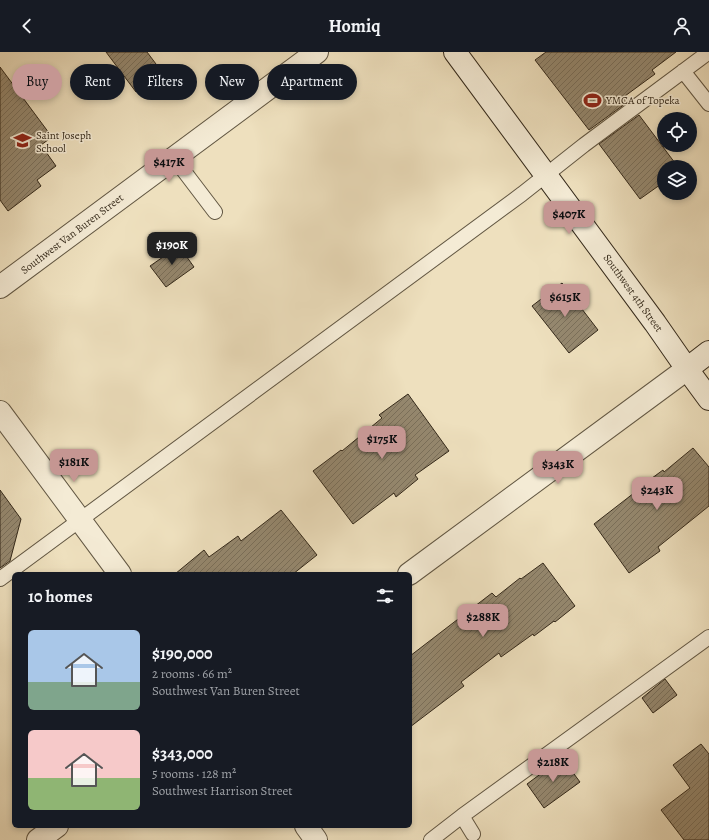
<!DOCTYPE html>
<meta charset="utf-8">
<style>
body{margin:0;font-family:Alegreya,serif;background:#242831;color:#f1f3f6;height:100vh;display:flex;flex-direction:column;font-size:15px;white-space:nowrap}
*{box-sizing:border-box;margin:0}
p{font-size:13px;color:#9ea1a6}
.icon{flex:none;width:22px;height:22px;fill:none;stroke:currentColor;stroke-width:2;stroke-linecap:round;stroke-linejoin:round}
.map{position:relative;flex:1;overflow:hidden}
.panel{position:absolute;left:12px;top:520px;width:400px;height:256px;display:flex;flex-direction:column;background:#171b24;border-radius:6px;box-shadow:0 2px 6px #0003}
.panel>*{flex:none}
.banner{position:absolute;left:12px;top:12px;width:400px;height:36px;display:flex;gap:8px}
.controls{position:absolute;left:657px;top:60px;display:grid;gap:8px}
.controls a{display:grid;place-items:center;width:40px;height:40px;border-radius:50%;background:#171b24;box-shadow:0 2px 6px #0003;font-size:20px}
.price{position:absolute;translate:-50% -34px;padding:0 9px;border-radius:8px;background:#c59692;color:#111;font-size:13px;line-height:26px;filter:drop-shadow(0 1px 2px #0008)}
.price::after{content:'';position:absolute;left:50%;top:24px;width:12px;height:9px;margin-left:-6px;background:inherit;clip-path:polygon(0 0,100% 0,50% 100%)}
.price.selected{background:#222;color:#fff}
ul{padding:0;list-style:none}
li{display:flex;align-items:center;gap:12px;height:100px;padding:0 16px}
li span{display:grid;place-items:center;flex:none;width:112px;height:80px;border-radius:6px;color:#555}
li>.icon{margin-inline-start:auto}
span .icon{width:48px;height:48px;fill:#fffc;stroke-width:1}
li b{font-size:17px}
h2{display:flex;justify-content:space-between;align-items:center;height:48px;padding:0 16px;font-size:17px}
.chip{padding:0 14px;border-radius:18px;background:#171b24;box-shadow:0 2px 6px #0003;font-size:14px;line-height:36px}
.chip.selected{background:#c59692;color:#111}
header{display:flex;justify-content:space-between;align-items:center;height:52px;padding:0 16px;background:#171b24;font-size:18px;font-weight:600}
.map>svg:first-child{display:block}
.building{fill:url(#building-hatch);stroke:#34291a}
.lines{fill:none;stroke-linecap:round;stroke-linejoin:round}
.lane-casing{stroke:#625743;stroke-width:16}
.street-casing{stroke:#625743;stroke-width:24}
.secondary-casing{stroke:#34291a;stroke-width:24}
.lane{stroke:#f4ebd5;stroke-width:14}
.street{stroke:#f4ebd5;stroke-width:22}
.secondary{stroke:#f4ebd5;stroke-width:22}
.labels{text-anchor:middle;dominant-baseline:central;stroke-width:3;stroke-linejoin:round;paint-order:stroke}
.poi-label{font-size:11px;fill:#34291a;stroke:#f4ebd5;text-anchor:start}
.street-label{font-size:11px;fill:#34291a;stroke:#f4ebd5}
</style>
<header><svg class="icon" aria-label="back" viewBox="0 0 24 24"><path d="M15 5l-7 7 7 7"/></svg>Homiq<svg class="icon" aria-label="person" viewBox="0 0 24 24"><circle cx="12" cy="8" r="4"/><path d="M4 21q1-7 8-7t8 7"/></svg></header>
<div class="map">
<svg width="709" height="788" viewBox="0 0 709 788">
<defs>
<pattern id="building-hatch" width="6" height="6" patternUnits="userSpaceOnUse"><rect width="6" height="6" fill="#95886f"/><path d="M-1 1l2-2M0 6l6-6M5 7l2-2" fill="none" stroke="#7a6f5a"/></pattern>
</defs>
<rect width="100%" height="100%" fill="#eee0be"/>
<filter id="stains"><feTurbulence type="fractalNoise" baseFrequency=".005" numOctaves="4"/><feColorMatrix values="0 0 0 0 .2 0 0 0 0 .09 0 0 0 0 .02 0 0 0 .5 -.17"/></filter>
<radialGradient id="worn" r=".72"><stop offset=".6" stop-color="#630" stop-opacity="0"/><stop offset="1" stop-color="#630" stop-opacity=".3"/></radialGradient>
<!-- building -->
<path class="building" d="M 106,0 L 147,0 L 162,20 L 136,40 Z
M 546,0 L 676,0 L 652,18 L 655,22 L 625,44 L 629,49 L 589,78 L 535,8 Z
M 0,15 L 52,85 L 41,93 L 56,114 L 37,128 L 41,134 L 8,159 L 0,148 Z
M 639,63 L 678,115 L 664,115 L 664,130 L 640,147 L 599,92 Z
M 179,194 L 194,215 L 166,235 L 150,214 Z
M 562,231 L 598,278 L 569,301 L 532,254 Z
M 408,342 L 449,399 L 415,423 L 418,427 L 396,445 L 394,441 L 353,472 L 313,419 L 341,398 L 342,399 L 382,366 L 379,363 Z
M 693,396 L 709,415 L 709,454 L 658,495 L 660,499 L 629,521 L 594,472 L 634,441 L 633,440 L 663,418 L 664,420 Z
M 0,438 L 21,467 L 10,509 L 0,516 Z
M 281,458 L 317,503 L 293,522 L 175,522 L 204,498 L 209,505 L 238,484 L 241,489 Z
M 543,511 L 575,554 L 555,570 L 554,569 L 534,584 L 533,582 L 501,605 L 499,601 L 461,630 L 464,634 L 410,675 L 410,604 L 492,541 L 496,545 L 520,526 L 521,527 Z
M 665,627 L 677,643 L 653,661 L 642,646 Z
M 701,692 L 709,702 L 709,788 L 684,788 L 661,758 L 690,736 L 673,713 Z
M 562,706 L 580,730 L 544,756 L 527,732 Z"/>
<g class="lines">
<defs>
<path id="lane" d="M 683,19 L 709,52
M 174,106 L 215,160
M 0,527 L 522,142 L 584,93 L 709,0
M 462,764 L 473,782
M 431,788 L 462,764 L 709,585"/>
<path id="street" d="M 0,235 L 317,0
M 0,360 L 120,522
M 409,522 L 687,317
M 306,774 L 316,788
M 38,788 L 57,774"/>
<path id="secondary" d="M 455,0 L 655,271 L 687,317 L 709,347
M 687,317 L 709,300"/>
</defs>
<!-- lane casing -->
<use href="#lane" class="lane-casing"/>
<!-- street casing -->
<use href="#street" class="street-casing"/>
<!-- secondary casing -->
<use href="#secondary" class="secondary-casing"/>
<!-- lane -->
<use href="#lane" class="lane"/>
<!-- street -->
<use href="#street" class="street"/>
<!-- secondary -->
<use href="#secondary" class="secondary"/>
</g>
<!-- icons -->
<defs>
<symbol id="stadium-bare" viewBox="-9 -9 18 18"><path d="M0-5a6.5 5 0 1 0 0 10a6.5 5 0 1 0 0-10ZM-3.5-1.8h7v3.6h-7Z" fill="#8f2418" stroke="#f4ebd5" stroke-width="2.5" paint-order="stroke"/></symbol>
<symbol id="school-bare" viewBox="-9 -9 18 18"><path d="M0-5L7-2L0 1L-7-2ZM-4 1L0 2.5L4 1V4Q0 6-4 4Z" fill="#8f2418" stroke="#f4ebd5" stroke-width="2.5" paint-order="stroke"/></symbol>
</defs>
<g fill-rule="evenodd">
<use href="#stadium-bare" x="580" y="36" width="25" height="25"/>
<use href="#school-bare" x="10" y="76" width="25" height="25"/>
</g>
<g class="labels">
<!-- poi labels -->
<g class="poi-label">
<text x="606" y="48">YMCA of Topeka</text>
<text x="36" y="83">Saint Joseph<tspan x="36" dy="13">School</tspan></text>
</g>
<!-- street labels -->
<g class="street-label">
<text transform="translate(72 182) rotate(-37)">Southwest Van Buren Street</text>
<text transform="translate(633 241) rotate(54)">Southwest 4th Street</text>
</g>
</g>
<rect width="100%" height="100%" filter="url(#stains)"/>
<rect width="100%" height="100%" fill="url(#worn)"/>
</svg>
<div class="controls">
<a><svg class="icon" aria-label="locate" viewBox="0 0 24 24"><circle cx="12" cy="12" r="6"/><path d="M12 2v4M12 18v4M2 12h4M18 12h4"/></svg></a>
<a><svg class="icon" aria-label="layers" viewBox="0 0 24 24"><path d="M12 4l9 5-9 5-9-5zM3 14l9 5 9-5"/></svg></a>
</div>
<b class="price" style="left:169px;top:131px">$417K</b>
<b class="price" style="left:569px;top:183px">$407K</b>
<b class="price selected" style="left:172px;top:214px">$190K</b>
<b class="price" style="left:565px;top:266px">$615K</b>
<b class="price" style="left:382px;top:408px">$175K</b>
<b class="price" style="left:74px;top:431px">$181K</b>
<b class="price" style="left:558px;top:433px">$343K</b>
<b class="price" style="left:657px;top:459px">$243K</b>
<b class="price" style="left:483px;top:586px">$288K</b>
<b class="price" style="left:553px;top:731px">$218K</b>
<div class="banner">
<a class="chip selected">Buy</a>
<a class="chip">Rent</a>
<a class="chip">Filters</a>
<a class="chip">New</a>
<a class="chip">Apartment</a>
</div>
<section class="panel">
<h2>10 homes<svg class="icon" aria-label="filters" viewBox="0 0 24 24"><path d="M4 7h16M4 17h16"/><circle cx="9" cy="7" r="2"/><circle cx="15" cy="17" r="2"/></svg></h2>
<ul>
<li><span style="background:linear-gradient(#a9c7e8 65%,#7fa58c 0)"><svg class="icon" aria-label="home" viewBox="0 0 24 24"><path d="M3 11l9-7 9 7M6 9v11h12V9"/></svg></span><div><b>$190,000</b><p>2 rooms · 66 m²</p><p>Southwest Van Buren Street</p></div></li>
<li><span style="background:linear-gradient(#f6c9c9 60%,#8fb573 0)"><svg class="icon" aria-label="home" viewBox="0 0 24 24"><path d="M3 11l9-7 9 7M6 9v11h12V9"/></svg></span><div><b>$343,000</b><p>5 rooms · 128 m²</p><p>Southwest Harrison Street</p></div></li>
</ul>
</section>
</div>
